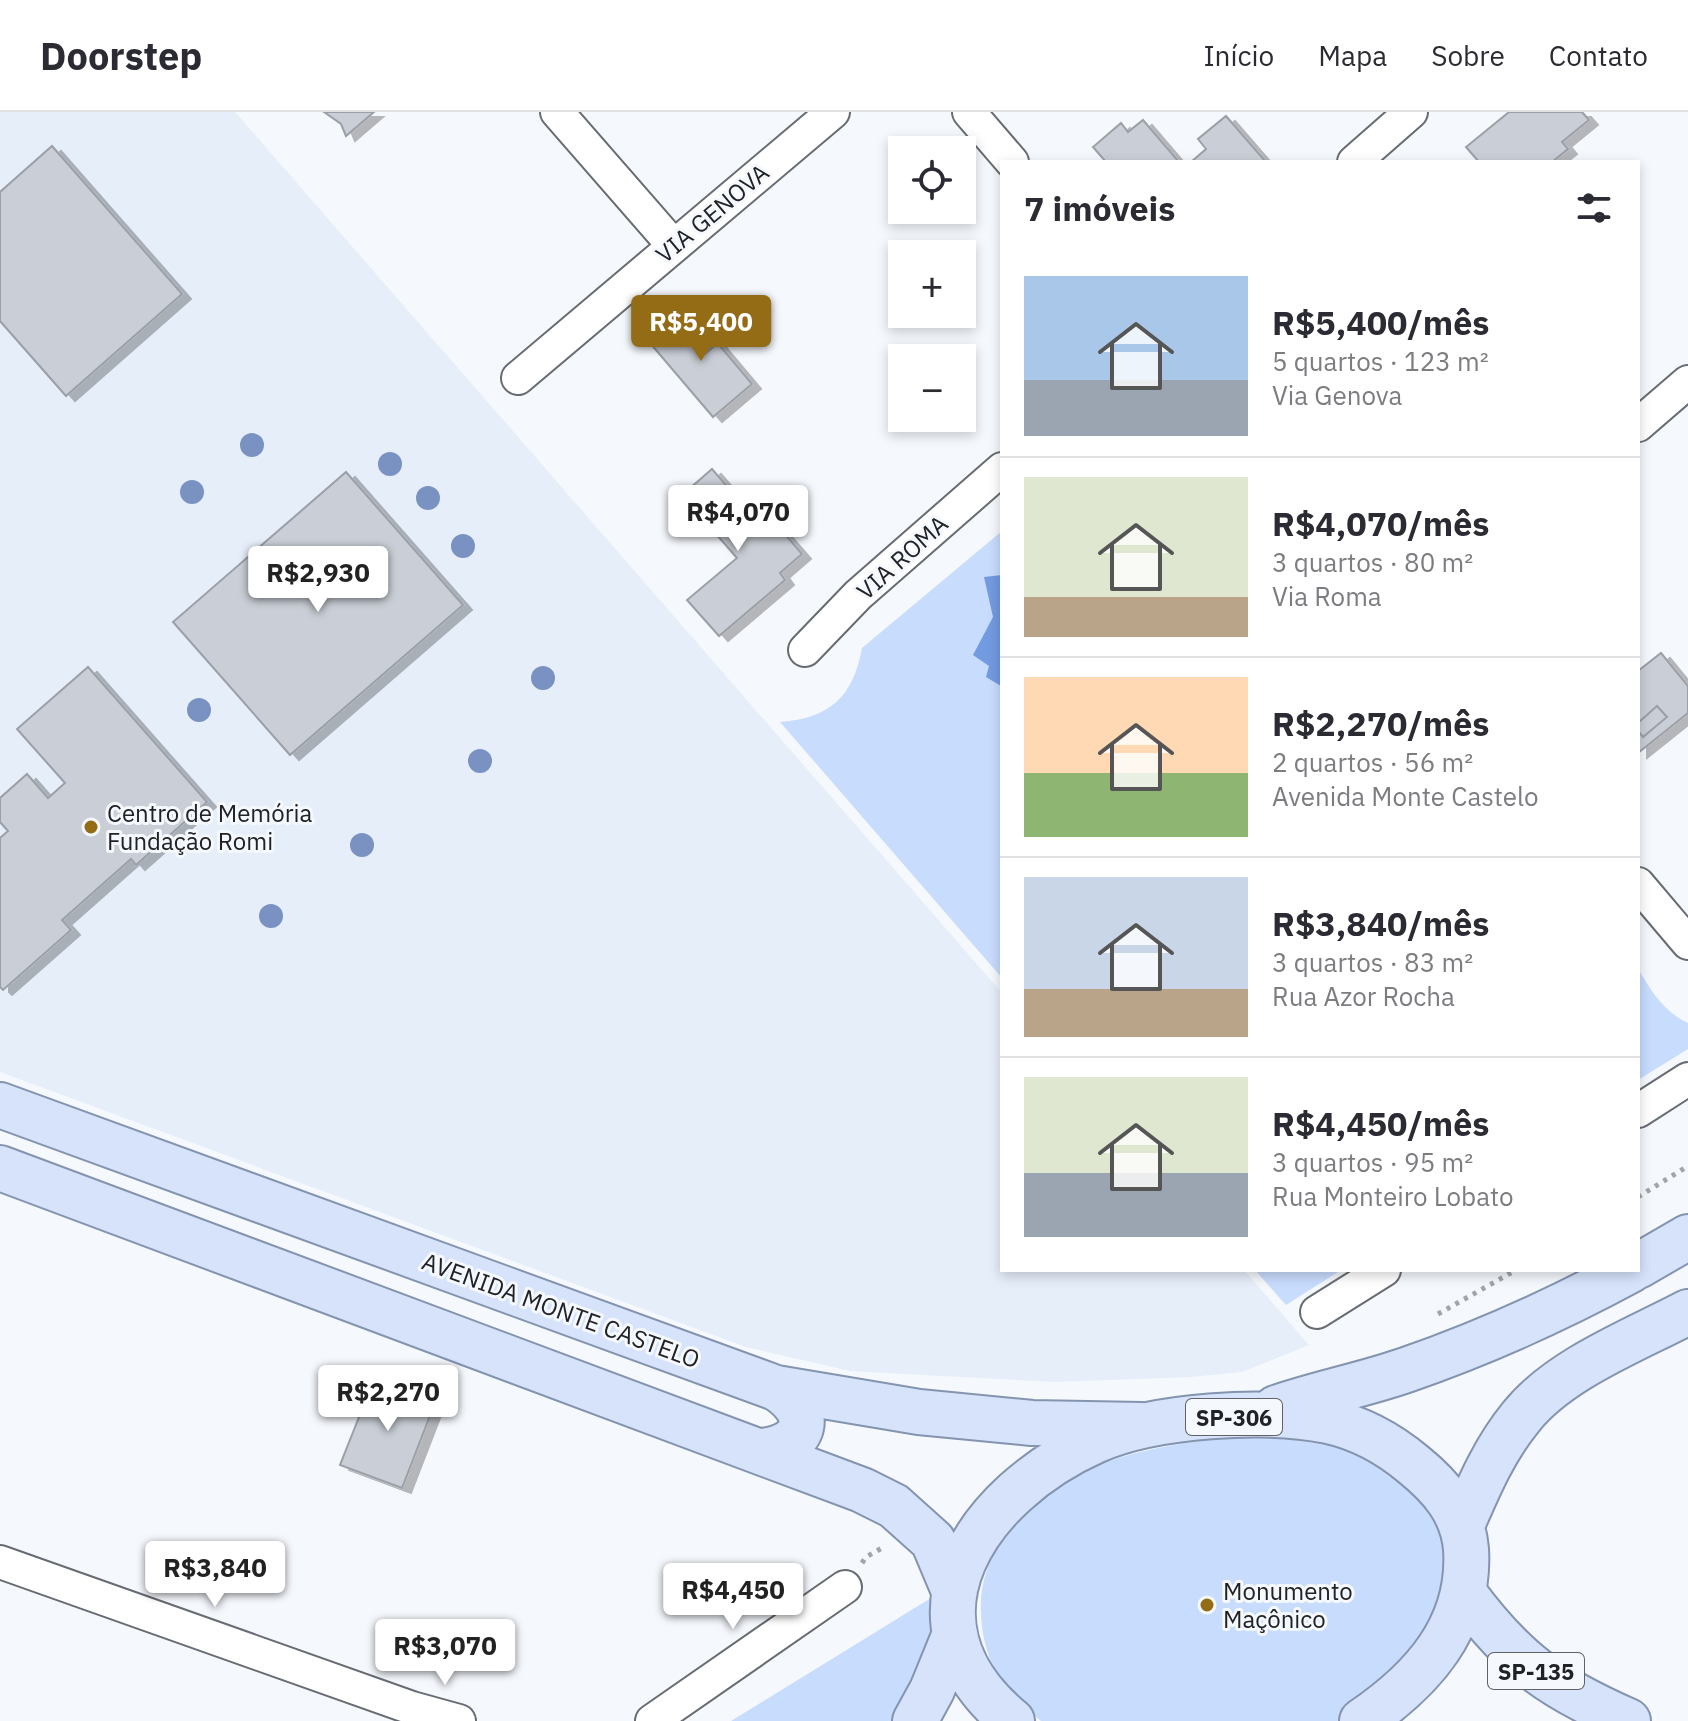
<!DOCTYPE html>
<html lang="pt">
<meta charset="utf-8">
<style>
body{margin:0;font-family:"IBM Plex Sans",sans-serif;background:#f2f2f3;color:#2b2b33;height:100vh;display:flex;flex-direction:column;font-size:30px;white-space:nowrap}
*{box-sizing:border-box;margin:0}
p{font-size:26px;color:#7c7c81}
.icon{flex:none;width:44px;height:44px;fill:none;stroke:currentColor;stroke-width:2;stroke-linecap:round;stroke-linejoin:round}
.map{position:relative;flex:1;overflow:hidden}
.details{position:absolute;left:1000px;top:48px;width:640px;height:1112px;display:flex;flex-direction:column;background:#fff;border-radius:0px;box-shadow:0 4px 12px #0003}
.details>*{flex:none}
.controls{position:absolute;left:888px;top:24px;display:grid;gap:16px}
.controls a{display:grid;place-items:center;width:88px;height:88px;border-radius:0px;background:#fff;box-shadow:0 4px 12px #0003;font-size:40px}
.price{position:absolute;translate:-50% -68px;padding:0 18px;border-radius:8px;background:#fff;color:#222;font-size:26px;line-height:52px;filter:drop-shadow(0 2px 4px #0008)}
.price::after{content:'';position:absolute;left:50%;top:48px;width:24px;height:18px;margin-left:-12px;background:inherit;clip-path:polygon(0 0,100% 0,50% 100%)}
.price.current{background:#936c15;color:#fff}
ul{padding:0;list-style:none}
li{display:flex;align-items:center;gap:24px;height:200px;padding:0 24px}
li+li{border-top:2px solid #e1e1e2}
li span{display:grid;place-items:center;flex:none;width:224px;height:160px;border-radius:0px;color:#555}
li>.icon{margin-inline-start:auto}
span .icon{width:96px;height:96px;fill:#fffc;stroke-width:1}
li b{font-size:34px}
h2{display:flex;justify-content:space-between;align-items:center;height:96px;padding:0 24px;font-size:34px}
header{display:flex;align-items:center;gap:48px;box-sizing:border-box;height:112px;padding:0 40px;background:#fff;border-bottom:2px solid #e1e1e2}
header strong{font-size:38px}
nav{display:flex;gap:44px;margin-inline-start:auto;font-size:28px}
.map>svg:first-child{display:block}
.built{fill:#e6eefa}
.green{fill:#c8dcfd}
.water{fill:#739be1}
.building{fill:#cacfd7;stroke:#9ba0a8;stroke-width:2;filter:url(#shadow)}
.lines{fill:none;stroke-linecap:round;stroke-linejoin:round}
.minor-casing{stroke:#676c73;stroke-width:36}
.primary-casing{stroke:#8494af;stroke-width:48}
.path{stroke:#a1a4a8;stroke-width:5;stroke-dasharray:4 6;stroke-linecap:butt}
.minor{stroke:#fff;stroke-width:32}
.primary{stroke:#d6e3fb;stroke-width:44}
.tree{fill:#7992c2}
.poi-dot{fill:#936c15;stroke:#f5f8fd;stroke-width:3}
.labels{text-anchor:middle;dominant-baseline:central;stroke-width:6;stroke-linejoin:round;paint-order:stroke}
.shield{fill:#f5f8fd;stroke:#606266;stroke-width:2}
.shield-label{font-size:22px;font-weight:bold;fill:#202225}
.street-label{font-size:24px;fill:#202225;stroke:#f5f8fd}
.poi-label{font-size:24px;fill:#202225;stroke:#f5f8fd;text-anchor:start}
</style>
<header>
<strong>Doorstep</strong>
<nav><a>Início</a><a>Mapa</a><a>Sobre</a><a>Contato</a></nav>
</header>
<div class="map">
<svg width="1688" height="1609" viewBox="0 0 1688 1609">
<defs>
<filter id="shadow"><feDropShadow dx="9" dy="5" stdDeviation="0" flood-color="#0004"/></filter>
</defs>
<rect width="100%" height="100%" fill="#f5f8fd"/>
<!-- built -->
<path class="built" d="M 0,0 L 235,0 L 1002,881 L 1002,1158 L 1244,1158 L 1309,1233 L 1242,1260 L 1191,1265 L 1053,1270 L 850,1259 L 746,1235 L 0,960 Z"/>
<!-- green -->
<path class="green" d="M 1002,419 L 1002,866 L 780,610 C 830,606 853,585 862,536 Z
M 1638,856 C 1650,878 1664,900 1688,911 L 1688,937 L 1638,968 Z
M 1255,1158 L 1341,1158 L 1286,1193 Z
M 1245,1323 L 1272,1323 L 1334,1332 L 1364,1341 L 1423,1378 L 1451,1436 L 1444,1507 L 1361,1596 L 1337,1609 L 1041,1609 C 1004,1582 983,1549 981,1502 C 979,1466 993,1435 1018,1410 C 1027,1400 1036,1387 1048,1379 C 1105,1340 1178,1331 1245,1323 Z
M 931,1486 L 930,1542 L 900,1609 L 731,1609 Z"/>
<!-- water -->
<path class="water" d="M 1002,463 L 1002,572 L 1001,574 L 986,565 L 989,554 L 973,543 L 993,505 L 984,465 Z"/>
<!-- building -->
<path class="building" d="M 324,0 L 374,0 L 346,24 L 341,12 Z
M 1509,0 L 1582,0 L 1589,8 L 1562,30 L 1568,37 L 1552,50 L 1479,50 L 1466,35 Z
M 1226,4 L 1266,50 L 1191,50 L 1206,37 L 1198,27 Z
M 1143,8 L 1179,50 L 1106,50 L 1093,35 L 1121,11 L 1128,20 Z
M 52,34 L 182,182 L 66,284 L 0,209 L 0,80 Z
M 689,197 L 752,272 L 713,305 L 650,231 Z
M 689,197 L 718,231 L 706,241 L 678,207 Z
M 712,357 L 743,393 L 753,385 L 802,442 L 780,461 L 785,468 L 719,524 L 687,488 L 737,446 L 682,383 Z
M 346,360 L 463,493 L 290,643 L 173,510 Z
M 1661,541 L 1688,574 L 1688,601 L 1638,641 L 1638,559 Z
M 88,555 L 207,690 L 136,753 L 131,747 L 62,808 L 71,818 L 3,878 L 0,875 L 0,726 L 8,719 L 0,710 L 0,686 L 27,662 L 48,686 L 65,671 L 17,617 Z
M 1657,594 L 1667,605 L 1643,625 L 1638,619 L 1638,611 Z
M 375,1265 L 436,1288 L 402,1376 L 340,1353 Z"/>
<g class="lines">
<defs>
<path id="minor" d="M 557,0 L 673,133
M 969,0 L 1012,50
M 1354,50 L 1411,0
M 518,266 L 833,0
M 1638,313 L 1688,270
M 805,538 L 858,483 L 1002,357
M 1638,772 L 1688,831
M 1638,999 L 1688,967
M 1317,1200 L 1384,1158
M 0,1450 L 412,1596 L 459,1609
M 652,1609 L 845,1475"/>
<path id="primary" d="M 0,993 L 776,1276 L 919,1300 L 1032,1311 L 1142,1313
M 0,1056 L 862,1378 L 894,1394 L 933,1429 L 954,1479
M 1638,1154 L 1688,1125
M 1276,1296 C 1319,1281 1363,1273 1406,1258 C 1484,1231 1559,1197 1631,1158
M 761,1339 C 808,1334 816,1301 776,1276
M 1462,1413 C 1479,1374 1494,1338 1521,1305 C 1559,1257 1635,1228 1688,1200
M 1464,1481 C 1515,1550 1551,1575 1628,1609
M 915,1609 L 932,1578 L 954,1524
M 1012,1609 C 889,1507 978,1381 1095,1329 C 1154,1303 1265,1296 1328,1309 C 1360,1316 1389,1332 1414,1353 C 1441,1375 1463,1400 1466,1437 C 1471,1515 1422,1568 1362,1609"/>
</defs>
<!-- minor casing -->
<use href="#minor" class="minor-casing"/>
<!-- primary casing -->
<use href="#primary" class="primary-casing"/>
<!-- path -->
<path class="path" d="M 1638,1085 L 1688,1054
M 1438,1202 L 1516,1158
M 862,1451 L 866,1445 L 882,1436"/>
<!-- minor -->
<use href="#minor" class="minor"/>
<!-- primary -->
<use href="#primary" class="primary"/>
</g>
<!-- trees -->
<g class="tree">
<circle cx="252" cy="333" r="12"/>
<circle cx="390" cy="352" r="12"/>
<circle cx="192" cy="380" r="12"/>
<circle cx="428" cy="386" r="12"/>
<circle cx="463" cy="434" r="12"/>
<circle cx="543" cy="566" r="12"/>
<circle cx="199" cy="598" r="12"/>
<circle cx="480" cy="649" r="12"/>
<circle cx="362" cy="733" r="12"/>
<circle cx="271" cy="804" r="12"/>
</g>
<!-- markers -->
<g class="poi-dot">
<circle cx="91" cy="715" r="8"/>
<circle cx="1207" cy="1493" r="8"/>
</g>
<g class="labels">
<!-- shield labels -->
<g class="shield">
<rect x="1186" y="1287" width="96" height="36" rx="6"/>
<rect x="1488" y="1541" width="96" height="36" rx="6"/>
</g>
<g class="shield-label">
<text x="1234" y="1305">SP-306</text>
<text x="1536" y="1559">SP-135</text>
</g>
<!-- street labels -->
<g class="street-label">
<text transform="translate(712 101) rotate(-40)">VIA GENOVA</text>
<text transform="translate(902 445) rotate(-42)">VIA ROMA</text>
<text transform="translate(561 1198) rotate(20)">AVENIDA MONTE CASTELO</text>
</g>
<!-- poi labels -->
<g class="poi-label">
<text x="107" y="701">Centro de Memória<tspan x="107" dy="28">Fundação Romi</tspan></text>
<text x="1223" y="1479">Monumento<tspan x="1223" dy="28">Maçônico</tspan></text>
</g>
</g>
</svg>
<div class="controls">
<a><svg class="icon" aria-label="locate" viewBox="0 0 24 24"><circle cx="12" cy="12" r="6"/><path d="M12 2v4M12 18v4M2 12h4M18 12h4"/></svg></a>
<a>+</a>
<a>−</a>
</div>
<b class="price current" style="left:701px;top:251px">R$5,400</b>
<b class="price" style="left:738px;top:441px">R$4,070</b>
<b class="price" style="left:318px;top:502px">R$2,930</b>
<b class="price" style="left:388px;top:1321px">R$2,270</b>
<b class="price" style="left:215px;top:1497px">R$3,840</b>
<b class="price" style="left:733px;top:1519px">R$4,450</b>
<b class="price" style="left:445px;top:1575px">R$3,070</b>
<section class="details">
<h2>7 imóveis<svg class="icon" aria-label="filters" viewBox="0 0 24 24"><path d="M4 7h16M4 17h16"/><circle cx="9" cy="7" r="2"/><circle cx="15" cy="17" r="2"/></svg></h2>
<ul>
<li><span style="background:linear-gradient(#a9c7e8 65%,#9aa5b1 0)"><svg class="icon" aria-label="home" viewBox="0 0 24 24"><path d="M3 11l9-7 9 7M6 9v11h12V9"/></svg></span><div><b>R$5,400/mês</b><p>5 quartos · 123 m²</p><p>Via Genova</p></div></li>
<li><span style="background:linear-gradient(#dfe7d0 75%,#b9a48a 0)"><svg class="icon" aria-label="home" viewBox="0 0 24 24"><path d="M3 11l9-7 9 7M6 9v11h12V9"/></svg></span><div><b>R$4,070/mês</b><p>3 quartos · 80 m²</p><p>Via Roma</p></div></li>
<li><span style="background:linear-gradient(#ffd9b3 60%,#8fb573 0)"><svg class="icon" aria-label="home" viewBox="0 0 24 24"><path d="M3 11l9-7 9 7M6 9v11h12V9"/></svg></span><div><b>R$2,270/mês</b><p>2 quartos · 56 m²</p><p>Avenida Monte Castelo</p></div></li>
<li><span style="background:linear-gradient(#c9d6e8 70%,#b9a48a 0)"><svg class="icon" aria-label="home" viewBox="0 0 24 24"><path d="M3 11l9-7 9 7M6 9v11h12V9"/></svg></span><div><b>R$3,840/mês</b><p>3 quartos · 83 m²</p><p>Rua Azor Rocha</p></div></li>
<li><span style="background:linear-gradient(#dfe7d0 60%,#9aa5b1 0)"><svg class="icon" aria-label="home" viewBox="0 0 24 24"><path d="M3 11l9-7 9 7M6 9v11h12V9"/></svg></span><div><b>R$4,450/mês</b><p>3 quartos · 95 m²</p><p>Rua Monteiro Lobato</p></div></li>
</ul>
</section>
</div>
